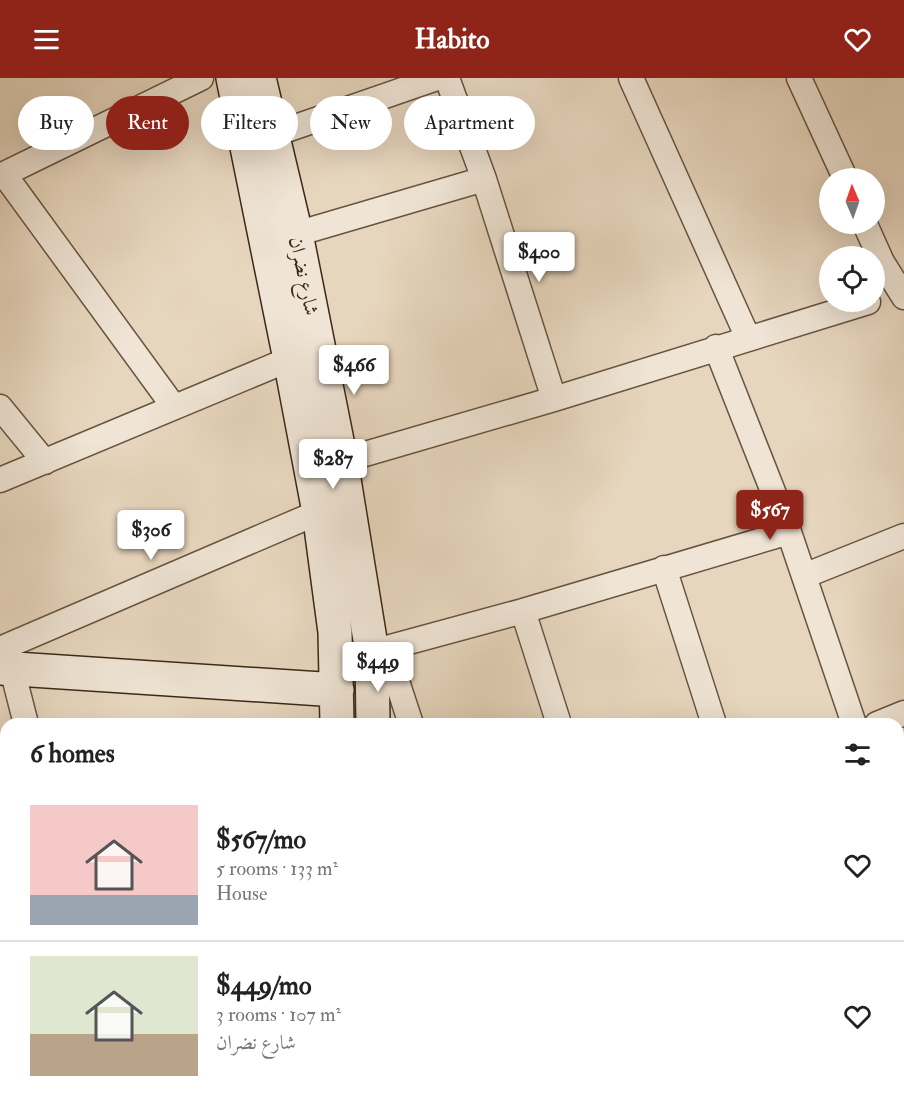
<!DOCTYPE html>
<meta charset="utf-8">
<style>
body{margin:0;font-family:"IM FELL Double Pica",Amiri,serif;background:#f2f2f2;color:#222;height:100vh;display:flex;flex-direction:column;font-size:22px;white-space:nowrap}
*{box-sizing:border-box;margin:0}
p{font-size:20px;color:#767676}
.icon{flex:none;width:33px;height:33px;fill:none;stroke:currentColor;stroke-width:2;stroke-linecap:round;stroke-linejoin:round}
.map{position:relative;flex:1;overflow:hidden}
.side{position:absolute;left:0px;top:640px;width:904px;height:386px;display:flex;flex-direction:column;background:#fff;border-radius:18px 18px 0 0;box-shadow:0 6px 24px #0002}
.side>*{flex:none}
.guide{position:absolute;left:18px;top:18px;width:600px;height:54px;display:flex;gap:12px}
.needle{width:39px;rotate:358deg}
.controls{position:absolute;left:819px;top:90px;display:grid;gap:12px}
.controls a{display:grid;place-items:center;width:66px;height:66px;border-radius:50%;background:#fff;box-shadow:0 6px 24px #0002;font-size:30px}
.price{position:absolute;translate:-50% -51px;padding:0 14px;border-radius:6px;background:#fff;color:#222;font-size:20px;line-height:39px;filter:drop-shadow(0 2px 3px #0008)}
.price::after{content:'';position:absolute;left:50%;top:36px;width:18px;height:14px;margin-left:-9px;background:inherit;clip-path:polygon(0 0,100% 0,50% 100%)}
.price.current{background:#8f2418;color:#fff}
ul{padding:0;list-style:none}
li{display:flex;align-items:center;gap:18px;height:150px;padding:0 30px}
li+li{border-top:2px solid #e0e0e0}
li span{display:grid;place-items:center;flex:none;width:168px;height:120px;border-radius:0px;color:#555}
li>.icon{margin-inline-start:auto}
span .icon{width:72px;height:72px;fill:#fffc;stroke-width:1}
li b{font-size:26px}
h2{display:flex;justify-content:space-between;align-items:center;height:72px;padding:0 30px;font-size:26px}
.chip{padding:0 21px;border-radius:27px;background:#fff;box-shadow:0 6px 24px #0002;font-size:21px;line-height:54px}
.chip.current{background:#8f2418;color:#fff}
header{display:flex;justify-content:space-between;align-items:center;height:78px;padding:0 30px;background:#8f2418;color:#fff;font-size:27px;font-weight:700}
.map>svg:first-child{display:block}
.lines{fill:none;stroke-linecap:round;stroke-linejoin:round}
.street-casing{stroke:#66543f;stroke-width:27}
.secondary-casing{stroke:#3b2915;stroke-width:36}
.street{stroke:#efe4d5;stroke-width:24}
.secondary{stroke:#efe4d5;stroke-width:33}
.labels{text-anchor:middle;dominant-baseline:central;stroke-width:5;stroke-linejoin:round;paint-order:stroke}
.street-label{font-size:20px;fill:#3b2915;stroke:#efe4d5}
</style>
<header><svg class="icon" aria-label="menu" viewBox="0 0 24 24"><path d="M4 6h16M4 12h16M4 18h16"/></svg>Habito<svg class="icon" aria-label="heart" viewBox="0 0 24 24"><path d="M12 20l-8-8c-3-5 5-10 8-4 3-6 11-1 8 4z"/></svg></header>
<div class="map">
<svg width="904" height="1025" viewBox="0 0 904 1025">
<rect width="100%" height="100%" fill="#e7d6be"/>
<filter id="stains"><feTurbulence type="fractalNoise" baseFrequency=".00333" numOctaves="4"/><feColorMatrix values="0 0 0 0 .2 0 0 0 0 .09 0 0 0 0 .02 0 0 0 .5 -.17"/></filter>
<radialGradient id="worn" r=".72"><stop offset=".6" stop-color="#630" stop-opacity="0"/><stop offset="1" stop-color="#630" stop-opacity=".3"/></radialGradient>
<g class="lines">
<defs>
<path id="street" d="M 447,0 L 484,101 L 554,321
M 631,0 L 748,260
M 799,0 L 845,100
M 272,57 L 437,0
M 4,96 L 174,329
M 0,98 L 201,0
M 865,146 L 882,184 L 904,219
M 296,156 L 484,101
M 716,269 L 789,454 L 854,646
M 0,329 L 45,384
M 341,383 L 554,321 L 868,224
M 0,402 L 290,281
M 664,490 L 714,646
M 804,498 L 904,458
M 523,533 L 559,646
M 386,570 L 411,646
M 0,571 L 319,434
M 372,574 L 523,533 L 789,454
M 4,581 L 12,591 L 26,646
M 877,646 L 904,635
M 898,779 L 904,795
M 898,844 L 904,840
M 667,1025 L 677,1023"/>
<path id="secondary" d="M 233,0 L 290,281 L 319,434 L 335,554 L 337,646
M 259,0 L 296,156 L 341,383 L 372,574 L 373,646
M 0,590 L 337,612
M 318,1025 L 319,1020"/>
</defs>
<!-- street casing -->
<use href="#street" class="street-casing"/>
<!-- secondary casing -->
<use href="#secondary" class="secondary-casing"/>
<!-- street -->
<use href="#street" class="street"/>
<!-- secondary -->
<use href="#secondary" class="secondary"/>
</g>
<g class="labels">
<!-- street labels -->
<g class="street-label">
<text transform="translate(304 198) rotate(78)">شارع نضران</text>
</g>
</g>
<rect width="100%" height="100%" filter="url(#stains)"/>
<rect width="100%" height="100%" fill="url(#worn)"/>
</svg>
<div class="controls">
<a><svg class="needle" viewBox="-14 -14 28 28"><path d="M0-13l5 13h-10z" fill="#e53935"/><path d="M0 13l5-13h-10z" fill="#767676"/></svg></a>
<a><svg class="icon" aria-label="locate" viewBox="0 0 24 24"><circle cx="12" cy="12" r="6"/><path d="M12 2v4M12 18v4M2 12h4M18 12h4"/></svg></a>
</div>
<b class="price" style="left:539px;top:205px">$400</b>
<b class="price" style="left:354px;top:318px">$466</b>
<b class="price" style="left:333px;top:412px">$287</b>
<b class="price current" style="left:770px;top:463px">$567</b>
<b class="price" style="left:151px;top:483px">$306</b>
<b class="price" style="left:378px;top:615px">$449</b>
<div class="guide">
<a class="chip">Buy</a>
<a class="chip current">Rent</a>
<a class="chip">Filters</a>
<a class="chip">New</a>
<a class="chip">Apartment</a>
</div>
<section class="side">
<h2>6 homes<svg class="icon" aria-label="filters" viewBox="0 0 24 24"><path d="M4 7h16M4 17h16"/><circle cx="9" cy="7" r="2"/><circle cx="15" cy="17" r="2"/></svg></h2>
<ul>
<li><span style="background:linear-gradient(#f6c9c9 75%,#9aa5b1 0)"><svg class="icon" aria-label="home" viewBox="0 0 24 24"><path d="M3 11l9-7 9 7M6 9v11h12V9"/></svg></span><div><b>$567/mo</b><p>5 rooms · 133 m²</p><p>House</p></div><svg class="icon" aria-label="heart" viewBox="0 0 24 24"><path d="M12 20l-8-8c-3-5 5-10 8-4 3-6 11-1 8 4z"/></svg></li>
<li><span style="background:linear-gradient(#dfe7d0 65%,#b9a48a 0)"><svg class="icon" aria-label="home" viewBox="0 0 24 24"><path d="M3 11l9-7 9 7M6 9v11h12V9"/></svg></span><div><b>$449/mo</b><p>3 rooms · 107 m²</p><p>شارع نضران</p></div><svg class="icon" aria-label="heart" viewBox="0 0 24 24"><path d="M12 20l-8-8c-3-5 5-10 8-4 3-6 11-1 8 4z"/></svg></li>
</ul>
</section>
</div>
